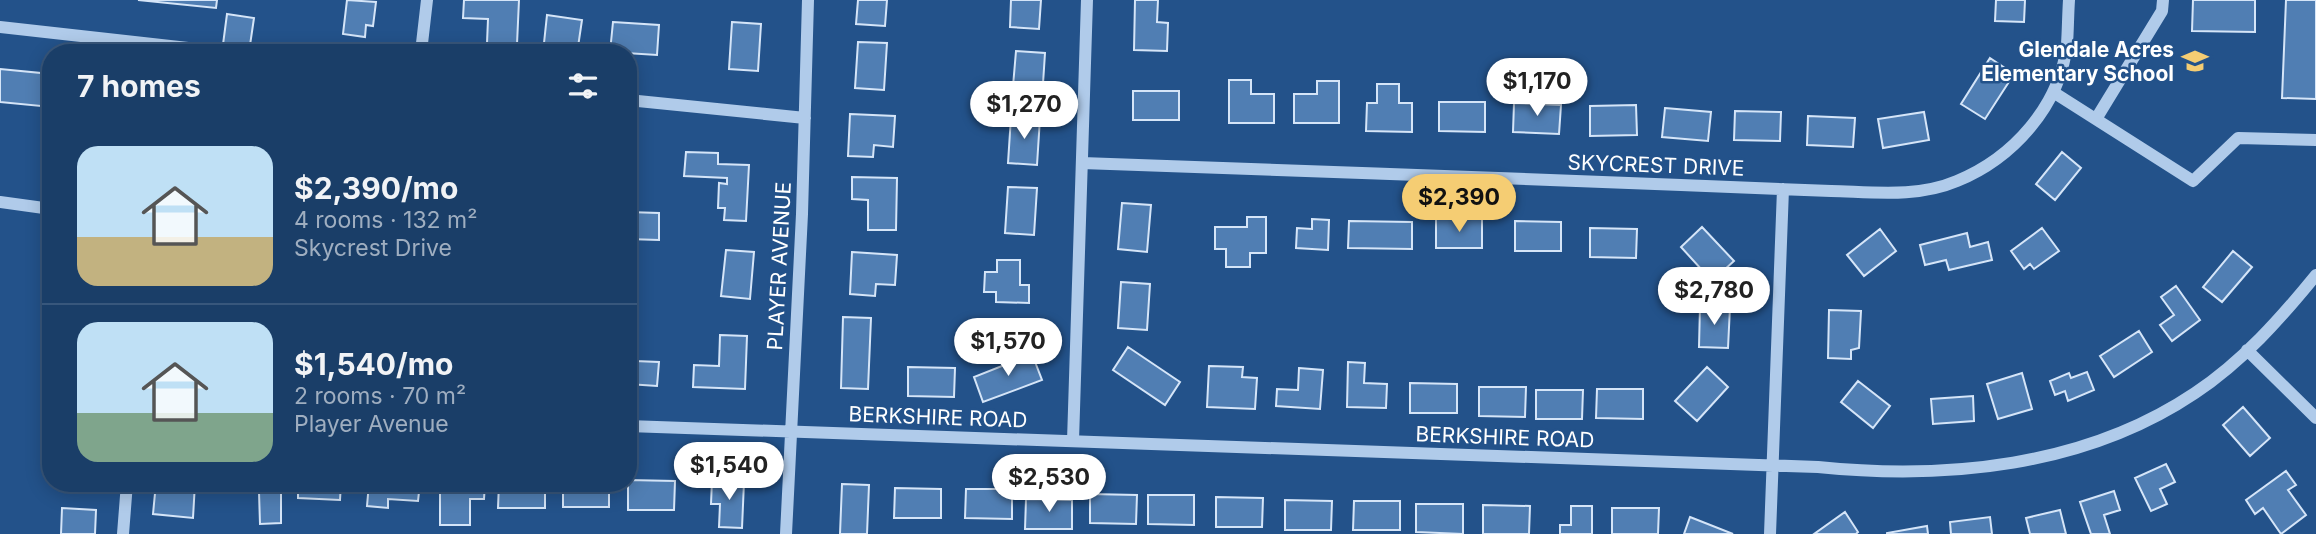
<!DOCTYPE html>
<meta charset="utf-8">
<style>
body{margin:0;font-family:Inter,sans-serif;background:#274971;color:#f1f3f6;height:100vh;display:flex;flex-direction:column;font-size:26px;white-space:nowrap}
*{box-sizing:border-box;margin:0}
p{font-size:23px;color:#9faec0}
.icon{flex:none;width:38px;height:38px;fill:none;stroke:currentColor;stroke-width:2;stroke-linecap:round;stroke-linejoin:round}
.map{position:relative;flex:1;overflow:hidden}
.details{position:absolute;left:42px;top:44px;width:595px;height:448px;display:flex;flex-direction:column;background:#1a3e68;border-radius:28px;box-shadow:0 4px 18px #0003,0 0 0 2px #38577c}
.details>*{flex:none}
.price{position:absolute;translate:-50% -60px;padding:0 16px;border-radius:24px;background:#fff;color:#222;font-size:23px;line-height:46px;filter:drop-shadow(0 2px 4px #0008)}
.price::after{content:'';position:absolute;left:50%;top:42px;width:21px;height:16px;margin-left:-10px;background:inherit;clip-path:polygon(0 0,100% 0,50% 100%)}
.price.on{background:#f5cd73;color:#111}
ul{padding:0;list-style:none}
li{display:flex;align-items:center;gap:21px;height:175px;padding:0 35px}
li+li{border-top:2px solid #38577c}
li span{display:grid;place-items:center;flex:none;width:196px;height:140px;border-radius:21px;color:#555}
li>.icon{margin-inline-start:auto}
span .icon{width:84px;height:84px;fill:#fffc;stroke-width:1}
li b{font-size:30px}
h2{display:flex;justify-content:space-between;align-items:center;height:84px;padding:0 35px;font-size:30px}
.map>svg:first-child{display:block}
.building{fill:#507eb3;stroke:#d5e5f8;stroke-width:2}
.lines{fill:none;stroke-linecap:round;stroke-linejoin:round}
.minor{stroke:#b0cbea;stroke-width:12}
.labels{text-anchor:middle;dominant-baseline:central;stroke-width:5;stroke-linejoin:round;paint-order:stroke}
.poi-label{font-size:21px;font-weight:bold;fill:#fff;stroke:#23528a;text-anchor:end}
.street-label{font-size:21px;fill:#fff;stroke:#23528a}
</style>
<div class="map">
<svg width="2316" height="534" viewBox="0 0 2316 534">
<rect width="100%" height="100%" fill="#23528a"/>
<!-- building -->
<path class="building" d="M 138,0 L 217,0 L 216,8 Z
M 347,0 L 376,2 L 373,26 L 366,25 L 365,37 L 343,34 Z
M 464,0 L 519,0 L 517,44 L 487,43 L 488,19 L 463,18 Z
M 858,0 L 887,0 L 885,26 L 856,24 Z
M 1011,0 L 1041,0 L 1039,29 L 1010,27 Z
M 1135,0 L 1158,0 L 1157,22 L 1168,23 L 1167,51 L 1134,50 Z
M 1996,0 L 2025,0 L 2024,22 L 1995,21 Z
M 2193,0 L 2255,0 L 2255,32 L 2192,31 Z
M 2286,0 L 2316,0 L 2316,99 L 2282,98 Z
M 227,14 L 254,18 L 249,52 L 222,52 Z
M 547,15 L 582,20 L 578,47 L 544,43 Z
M 613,22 L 659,25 L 657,55 L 610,52 Z
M 732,22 L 761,24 L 758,71 L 729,69 Z
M 858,42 L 887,43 L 884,90 L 855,88 Z
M 1016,51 L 1045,53 L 1042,99 L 1012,98 Z
M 1990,58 L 2014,74 L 1985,119 L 1961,104 Z
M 0,69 L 51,74 L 51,107 L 0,102 Z
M 1229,80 L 1251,80 L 1251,94 L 1274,94 L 1274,123 L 1229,123 Z
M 1317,81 L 1339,81 L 1339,123 L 1294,123 L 1294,94 L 1317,94 Z
M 1377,84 L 1399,84 L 1399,103 L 1412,103 L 1412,132 L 1366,131 L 1367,103 L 1377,103 Z
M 1133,91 L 1179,91 L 1179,120 L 1133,120 Z
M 1439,102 L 1485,102 L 1485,132 L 1439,131 Z
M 1514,103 L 1561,105 L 1559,134 L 1513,132 Z
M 1636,105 L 1637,135 L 1590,136 L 1590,106 Z
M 1665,108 L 1711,112 L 1708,141 L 1662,137 Z
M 1735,111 L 1781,112 L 1780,141 L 1734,140 Z
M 1924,112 L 1929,140 L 1883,148 L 1878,119 Z
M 850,114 L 895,116 L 893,147 L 874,145 L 873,157 L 848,156 Z
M 1808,116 L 1855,118 L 1853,147 L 1807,145 Z
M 1011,117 L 1040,118 L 1037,165 L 1008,163 Z
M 686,152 L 718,153 L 718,164 L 749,165 L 746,221 L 724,220 L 725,208 L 718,208 L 719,183 L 727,184 L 727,178 L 684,176 Z
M 2062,152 L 2081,168 L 2055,200 L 2036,184 Z
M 852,177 L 897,178 L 896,230 L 868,230 L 868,200 L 852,199 Z
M 1008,187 L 1037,188 L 1034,235 L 1005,233 Z
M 1122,203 L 1151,205 L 1147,252 L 1118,249 Z
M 628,212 L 659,213 L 659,240 L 628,239 Z
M 1247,217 L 1266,217 L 1266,253 L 1250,253 L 1250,267 L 1226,267 L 1226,249 L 1215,249 L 1215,227 L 1247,227 Z
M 1312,219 L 1329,220 L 1328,250 L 1296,248 L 1297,228 L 1312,229 Z
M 1436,219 L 1482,219 L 1482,248 L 1436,248 Z
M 1349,221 L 1412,222 L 1412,249 L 1348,248 Z
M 1515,221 L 1561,222 L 1561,251 L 1515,251 Z
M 1702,227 L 1734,261 L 1712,281 L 1681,247 Z
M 1590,228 L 1637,229 L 1636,258 L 1590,257 Z
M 2042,228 L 2059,251 L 2034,269 L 2030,264 L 2024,269 L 2011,251 Z
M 1880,229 L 1896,251 L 1864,276 L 1847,255 Z
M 1967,233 L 1970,247 L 1988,242 L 1992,260 L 1949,270 L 1946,260 L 1925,265 L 1920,245 Z
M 726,250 L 754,252 L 750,299 L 721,296 Z
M 2233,251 L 2252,267 L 2222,302 L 2203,287 Z
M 852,252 L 897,255 L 895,285 L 876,284 L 875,296 L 850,294 Z
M 997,260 L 1020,260 L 1020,285 L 1029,285 L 1029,303 L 996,302 L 996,292 L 984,292 L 985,272 L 997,272 Z
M 1121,282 L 1150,284 L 1147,330 L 1118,328 Z
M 2176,286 L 2200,320 L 2172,341 L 2160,325 L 2174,315 L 2161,297 Z
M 1700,306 L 1730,307 L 1728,348 L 1699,347 Z
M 1829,310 L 1861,311 L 1859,348 L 1851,350 L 1851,359 L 1828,358 Z
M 843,317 L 871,318 L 868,389 L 841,388 Z
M 2139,331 L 2152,352 L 2114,377 L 2100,356 Z
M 720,335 L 747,336 L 745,389 L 693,387 L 694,365 L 719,366 Z
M 628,338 L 636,339 L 635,361 L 659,362 L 657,386 L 628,384 Z
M 1128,347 L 1180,382 L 1165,405 L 1113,370 Z
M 1032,354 L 1042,380 L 983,402 L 974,377 Z
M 1348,362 L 1365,363 L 1364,383 L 1387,384 L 1386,408 L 1347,407 Z
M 1209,366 L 1243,367 L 1242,377 L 1257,378 L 1255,409 L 1207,407 Z
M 908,367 L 955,368 L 954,397 L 908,396 Z
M 1707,367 L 1728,387 L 1697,421 L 1675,401 Z
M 1299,368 L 1323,370 L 1320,409 L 1276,406 L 1277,389 L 1298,390 Z
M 2087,372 L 2094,390 L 2068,401 L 2065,391 L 2055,395 L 2050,381 L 2069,373 L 2071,378 Z
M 2022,373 L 2032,409 L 1998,419 L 1987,384 Z
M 1858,381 L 1890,406 L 1873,428 L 1841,402 Z
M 1410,383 L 1457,384 L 1457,413 L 1410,413 Z
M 1479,387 L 1526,387 L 1525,417 L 1479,416 Z
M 1597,389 L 1643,389 L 1643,419 L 1596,418 Z
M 1536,390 L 1583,390 L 1582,419 L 1536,419 Z
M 1973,396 L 1974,421 L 1933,424 L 1931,399 Z
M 2243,407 L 2270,438 L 2250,456 L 2223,425 Z
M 2166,464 L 2175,482 L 2160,489 L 2167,504 L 2151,511 L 2135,478 Z
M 2286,471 L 2296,485 L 2288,490 L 2306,515 L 2281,534 L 2263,508 L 2255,514 L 2246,500 Z
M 628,480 L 675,481 L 674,510 L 628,510 Z
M 712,480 L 744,482 L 742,528 L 719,527 L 720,504 L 711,504 Z
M 156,483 L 195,483 L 193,518 L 153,514 Z
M 237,483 L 281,483 L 281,523 L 260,524 L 259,492 L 238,492 Z
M 298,483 L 341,483 L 340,500 L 298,498 Z
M 369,483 L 420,483 L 418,501 L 388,499 L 388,508 L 367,506 Z
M 429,483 L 485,483 L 484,499 L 470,499 L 470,525 L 440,525 L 440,492 L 429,492 Z
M 499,483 L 545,483 L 545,508 L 498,508 Z
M 563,483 L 609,483 L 609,507 L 563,507 Z
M 842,484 L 869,485 L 867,534 L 840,534 Z
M 895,488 L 941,489 L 941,518 L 894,518 Z
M 966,489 L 1012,489 L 1012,519 L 965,518 Z
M 2114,491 L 2120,510 L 2104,515 L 2110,534 L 2091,534 L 2080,502 Z
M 1090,494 L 1137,495 L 1136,524 L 1090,523 Z
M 1148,495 L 1194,495 L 1194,525 L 1148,524 Z
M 1216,497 L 1263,498 L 1262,527 L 1216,527 Z
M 1026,499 L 1072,500 L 1072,529 L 1025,529 Z
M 1285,500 L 1332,501 L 1331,530 L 1285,530 Z
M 1354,501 L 1400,501 L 1400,530 L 1353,530 Z
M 1416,504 L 1463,504 L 1463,534 L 1416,532 Z
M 1483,505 L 1530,506 L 1529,534 L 1483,534 Z
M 1571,506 L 1592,506 L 1592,534 L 1560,534 L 1560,525 L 1571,525 Z
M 62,508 L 96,510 L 95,534 L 61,534 Z
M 1612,508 L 1659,508 L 1658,534 L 1612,534 Z
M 2060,510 L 2066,534 L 2030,534 L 2026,518 Z
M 1845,512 L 1858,532 L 1856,534 L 1814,534 Z
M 1690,517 L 1733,534 L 1684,534 Z
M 1990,517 L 1992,534 L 1951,534 L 1950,522 Z
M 1927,526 L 1928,534 L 1887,534 L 1887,533 Z"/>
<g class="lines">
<!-- minor -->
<path class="minor" d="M 0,27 L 197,49
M 421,52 L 427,0
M 2053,92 L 2193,181 L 2238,138 L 2316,140
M 628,100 L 805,118
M 2096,119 L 2162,11 L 2163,0
M 1082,163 C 1282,170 1481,177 1681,185 C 1731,187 1781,189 1831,191 C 1873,192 1917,198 1957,181 C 2013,158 2060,106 2067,44 C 2068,30 2068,15 2069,0
M 0,202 L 51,209
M 2247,350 L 2316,418
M 628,426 L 1818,467 C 1946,480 2085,467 2195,393 C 2242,362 2281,318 2316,275
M 1073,441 L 1087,0
M 123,534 L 127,483
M 786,534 L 802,214 L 808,0
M 1770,534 L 1783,189"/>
</g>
<!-- icons -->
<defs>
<symbol id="school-bare" viewBox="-9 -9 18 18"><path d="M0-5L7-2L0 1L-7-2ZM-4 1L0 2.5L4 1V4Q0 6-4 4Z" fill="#f5cd73" stroke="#23528a" stroke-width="2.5" paint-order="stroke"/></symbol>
</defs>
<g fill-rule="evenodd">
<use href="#school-bare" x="2176" y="42" width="38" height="38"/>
</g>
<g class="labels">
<!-- poi labels -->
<g class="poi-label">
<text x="2174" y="49">Glendale Acres<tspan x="2174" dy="24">Elementary School</tspan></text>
</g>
<!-- street labels -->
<g class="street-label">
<text transform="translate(1656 165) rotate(2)">SKYCREST DRIVE</text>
<text transform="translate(779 266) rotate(-87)">PLAYER AVENUE</text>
<text transform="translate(938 417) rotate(2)">BERKSHIRE ROAD</text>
<text transform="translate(1505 437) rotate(2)">BERKSHIRE ROAD</text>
</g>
</g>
</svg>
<b class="price" style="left:1537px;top:118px">$1,170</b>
<b class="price" style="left:1024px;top:141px">$1,270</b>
<b class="price on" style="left:1459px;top:234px">$2,390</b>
<b class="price" style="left:1714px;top:327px">$2,780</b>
<b class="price" style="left:1008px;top:378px">$1,570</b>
<b class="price" style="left:729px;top:502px">$1,540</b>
<b class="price" style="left:1049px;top:514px">$2,530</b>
<section class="details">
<h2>7 homes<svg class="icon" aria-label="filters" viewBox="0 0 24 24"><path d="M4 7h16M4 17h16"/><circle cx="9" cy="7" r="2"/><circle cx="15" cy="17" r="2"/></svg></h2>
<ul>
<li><span style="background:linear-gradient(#bfe0f5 65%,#c2b280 0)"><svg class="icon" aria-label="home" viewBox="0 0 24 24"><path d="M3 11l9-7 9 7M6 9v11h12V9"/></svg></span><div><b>$2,390/mo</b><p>4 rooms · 132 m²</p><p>Skycrest Drive</p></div></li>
<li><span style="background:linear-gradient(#bfe0f5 65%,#7fa58c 0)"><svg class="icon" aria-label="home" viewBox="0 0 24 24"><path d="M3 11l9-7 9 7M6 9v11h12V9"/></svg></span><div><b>$1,540/mo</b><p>2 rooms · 70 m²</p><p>Player Avenue</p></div></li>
</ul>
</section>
</div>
